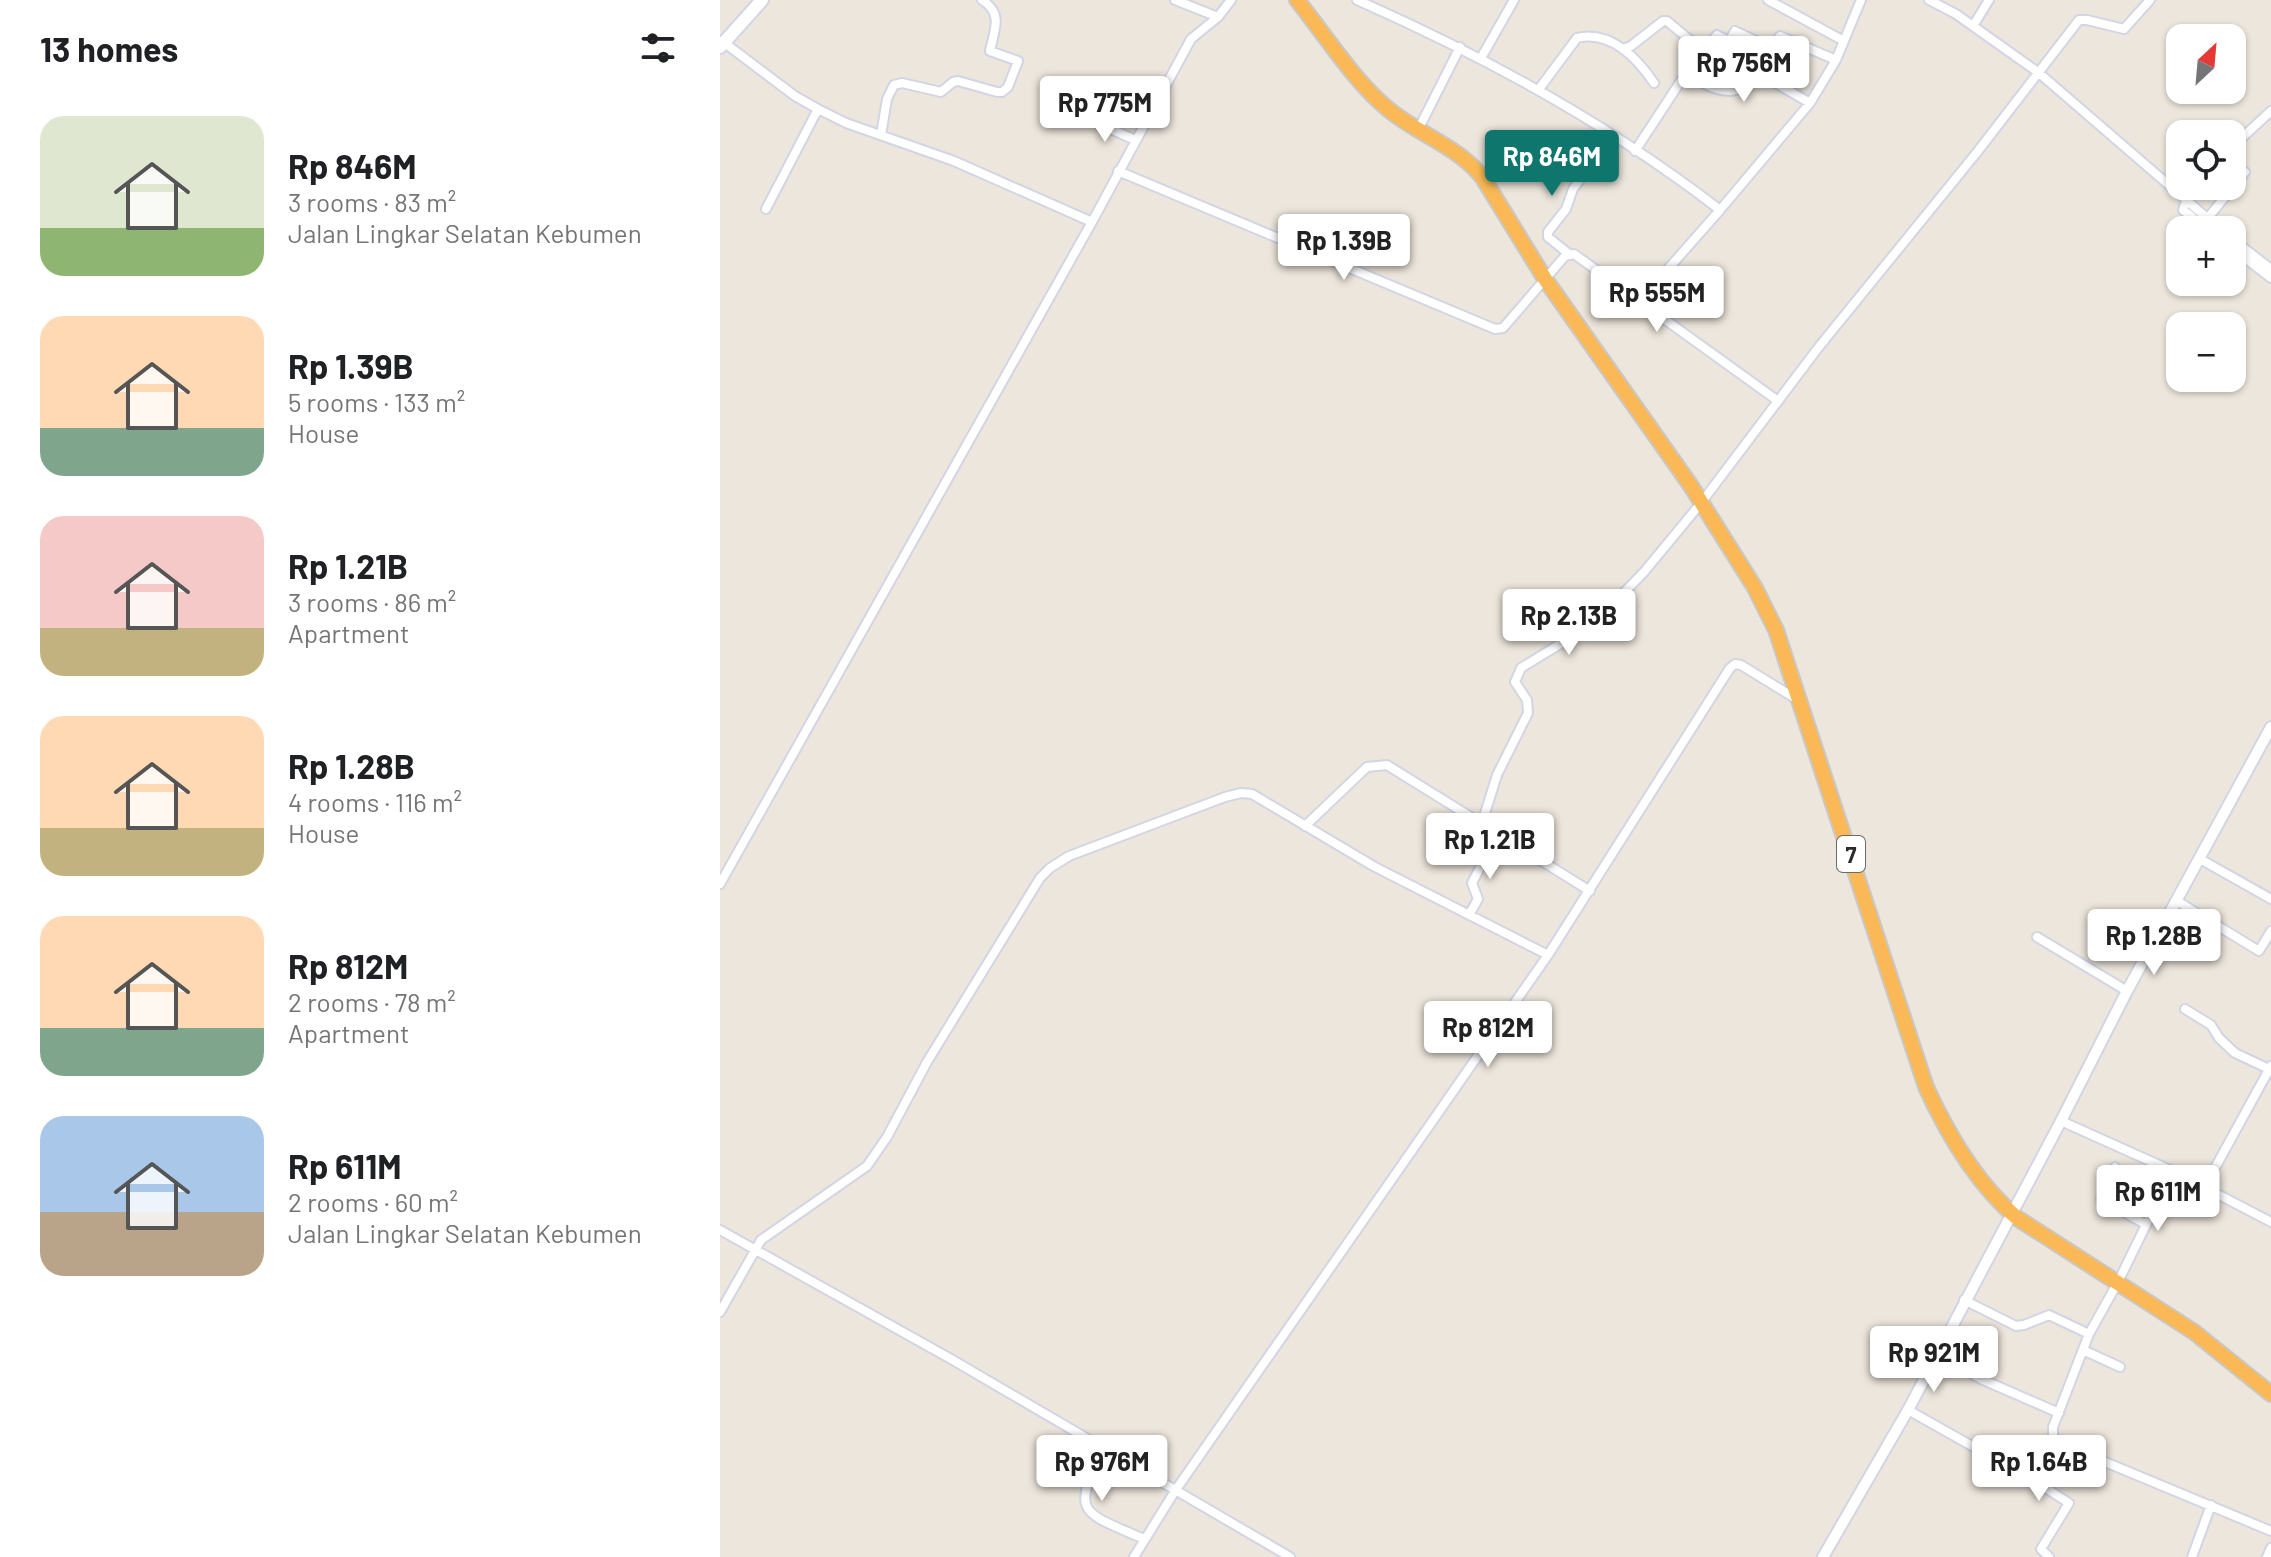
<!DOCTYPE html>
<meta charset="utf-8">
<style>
body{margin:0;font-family:Barlow,sans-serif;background:#f2f2f2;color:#202124;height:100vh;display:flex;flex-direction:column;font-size:30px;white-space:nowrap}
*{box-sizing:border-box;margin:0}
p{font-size:26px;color:#757577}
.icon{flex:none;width:44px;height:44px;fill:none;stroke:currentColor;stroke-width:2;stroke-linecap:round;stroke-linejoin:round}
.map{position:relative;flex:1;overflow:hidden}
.side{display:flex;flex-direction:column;background:#fff;width:720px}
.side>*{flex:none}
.needle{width:52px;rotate:26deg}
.buttons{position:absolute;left:1446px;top:24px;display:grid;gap:16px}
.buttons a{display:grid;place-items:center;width:80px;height:80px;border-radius:16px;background:#fff;box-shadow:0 2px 6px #0004;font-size:40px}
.price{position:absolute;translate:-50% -68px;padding:0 18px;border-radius:8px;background:#fff;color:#222;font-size:26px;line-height:52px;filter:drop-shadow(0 2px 4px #0008)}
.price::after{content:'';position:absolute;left:50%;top:48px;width:24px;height:18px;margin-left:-12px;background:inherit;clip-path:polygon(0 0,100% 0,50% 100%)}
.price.on{background:#0f766e;color:#fff}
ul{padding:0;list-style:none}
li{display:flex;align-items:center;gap:24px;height:200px;padding:0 40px}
li span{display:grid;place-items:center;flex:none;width:224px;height:160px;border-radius:24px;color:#555}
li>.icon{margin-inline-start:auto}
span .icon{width:96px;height:96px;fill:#fffc;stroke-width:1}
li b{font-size:34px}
h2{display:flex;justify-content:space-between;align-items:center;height:96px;padding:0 40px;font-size:34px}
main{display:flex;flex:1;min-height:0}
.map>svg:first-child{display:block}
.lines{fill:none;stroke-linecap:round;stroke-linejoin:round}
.minor-casing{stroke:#d1d5e4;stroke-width:12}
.tertiary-casing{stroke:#d1d5e4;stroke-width:14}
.secondary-casing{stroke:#d1d5e4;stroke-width:16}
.trunk-casing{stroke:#c8c8c8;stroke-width:18}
.minor{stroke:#fff;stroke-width:8}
.tertiary{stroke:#fff;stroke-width:10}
.secondary{stroke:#fff;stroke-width:12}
.trunk{stroke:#fab956;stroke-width:14}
.labels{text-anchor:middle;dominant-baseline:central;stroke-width:6;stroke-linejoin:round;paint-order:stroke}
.shield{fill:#fff;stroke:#6b6b6b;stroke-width:2}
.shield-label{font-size:22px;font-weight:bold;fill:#2b2b2b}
</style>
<main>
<section class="side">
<h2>13 homes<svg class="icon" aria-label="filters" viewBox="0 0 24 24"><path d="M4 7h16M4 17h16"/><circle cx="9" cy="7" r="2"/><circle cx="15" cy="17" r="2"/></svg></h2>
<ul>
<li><span style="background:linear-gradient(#dfe7d0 70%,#8fb573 0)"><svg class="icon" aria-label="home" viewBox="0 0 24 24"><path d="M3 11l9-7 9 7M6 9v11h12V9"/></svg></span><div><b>Rp 846M</b><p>3 rooms · 83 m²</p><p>Jalan Lingkar Selatan Kebumen</p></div></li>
<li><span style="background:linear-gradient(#ffd9b3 70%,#7fa58c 0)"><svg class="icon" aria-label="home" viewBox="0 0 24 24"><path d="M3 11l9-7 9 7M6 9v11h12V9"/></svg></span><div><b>Rp 1.39B</b><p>5 rooms · 133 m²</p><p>House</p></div></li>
<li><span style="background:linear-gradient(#f6c9c9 70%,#c2b280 0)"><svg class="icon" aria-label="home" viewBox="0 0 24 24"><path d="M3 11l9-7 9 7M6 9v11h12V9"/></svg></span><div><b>Rp 1.21B</b><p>3 rooms · 86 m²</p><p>Apartment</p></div></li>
<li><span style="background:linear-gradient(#ffd9b3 70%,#c2b280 0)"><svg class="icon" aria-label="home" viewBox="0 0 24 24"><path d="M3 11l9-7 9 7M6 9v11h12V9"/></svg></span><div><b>Rp 1.28B</b><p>4 rooms · 116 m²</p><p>House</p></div></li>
<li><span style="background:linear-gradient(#ffd9b3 70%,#7fa58c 0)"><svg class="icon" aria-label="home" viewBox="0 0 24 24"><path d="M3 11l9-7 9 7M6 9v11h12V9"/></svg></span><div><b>Rp 812M</b><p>2 rooms · 78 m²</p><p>Apartment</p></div></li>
<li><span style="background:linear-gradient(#a9c7e8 60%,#b9a48a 0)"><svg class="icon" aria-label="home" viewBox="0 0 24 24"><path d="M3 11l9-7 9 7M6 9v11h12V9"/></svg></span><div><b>Rp 611M</b><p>2 rooms · 60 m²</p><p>Jalan Lingkar Selatan Kebumen</p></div></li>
</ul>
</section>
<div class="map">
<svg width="1551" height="1557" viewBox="0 0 1551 1557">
<rect width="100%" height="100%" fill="#ede6dc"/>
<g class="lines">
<defs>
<path id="minor" d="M 455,0 L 498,17
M 637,0 C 766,57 889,124 1000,210 L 1090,103 L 1116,60 L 1141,0
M 1048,0 L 1124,41
M 1209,0 L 1236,14 L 1319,73 L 1501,230
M 1253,26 L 1269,0
M 2,41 L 75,96 L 98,109 L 126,123 L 234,161 L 372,222 L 471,39 L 498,17 L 511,0
M 903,49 L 911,46 L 943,21 L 947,21 L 983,51
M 761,58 L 794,0
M 966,74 C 982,83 1007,99 1024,86 C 1031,80 1031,76 1040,74 L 1090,103
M 819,89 L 857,38 C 890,30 917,58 934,83
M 369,119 L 415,140
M 698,130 L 740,47
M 161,135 L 167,99 L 174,85 L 182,83 L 221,92 L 233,82 L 238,81 L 277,92 L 282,92 L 288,87 L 298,61 L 270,51 C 274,30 284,14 262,0
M 1512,147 L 1551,111
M 915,151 L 970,67 L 997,35 L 1009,41 L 1015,31 L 1051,48 L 1060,36 L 1116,60
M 398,171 L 775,329 L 783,328 L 845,256 L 854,254 L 1058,401
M 1478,186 L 1466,201 L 1463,210 L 1489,230
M 46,209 L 98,109
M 1487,219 L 1525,172
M 1512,239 L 1551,269
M 1512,248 L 1551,278
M 849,254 L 828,237 L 828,232 L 846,209 L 853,189 L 892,136
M 915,298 L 948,269 L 1000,210
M 762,823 L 777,775 L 808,713 L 807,700 L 795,682 L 801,668 L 863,630 L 883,614 L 924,572 L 981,503 L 1098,348 L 1258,151 L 1359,20 L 1367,20 L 1404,29 L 1430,0
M 585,826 L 647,767 L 667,765 L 870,891
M 1480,859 L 1551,899
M 0,884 L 372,222
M 1457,901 L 1539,951 L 1551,931
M 749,915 L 758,899 L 752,883 L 778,833
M 1317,937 L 1407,991
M 1465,1009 L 1491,1025 L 1499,1038 L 1515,1053 L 1549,1069
M 1341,1121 L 1459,1174 L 1551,1222
M 1395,1167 L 1381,1199 L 1425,1224
M 1452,1172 L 1398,1282 L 1369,1334 L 1333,1427 L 1333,1437 L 1349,1447 L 1551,1531
M 1484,1188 L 1551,1066
M 0,1230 L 231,1359 L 570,1557
M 1244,1300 L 1296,1326 L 1304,1325 L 1329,1315 L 1369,1334
M 0,1312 L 41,1240 L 147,1166 L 167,1137 L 207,1062 L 320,878 L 330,868 L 349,856 L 505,797 L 521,793 L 532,794 L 655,867 L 828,955
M 1363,1350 L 1400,1367
M 1216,1354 L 1261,1379 L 1339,1413
M 1188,1410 L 1316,1482
M 384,1449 C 349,1515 363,1512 424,1539
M 414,1557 L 455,1491 L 828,955 L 1010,668 L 1015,664 L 1021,665 L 1078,700
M 1329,1557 L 1321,1549 L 1349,1503 L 1316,1482 L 1337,1441
M 1472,1557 L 1491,1505
M 1547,1557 L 1551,1548"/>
<path id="tertiary" d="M 1103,1557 L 1188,1410 L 1341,1121 L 1407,991 L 1551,727"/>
<path id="secondary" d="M 0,47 L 42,0"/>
<path id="trunk" d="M 577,0 C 605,35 634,81 668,109 C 699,135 738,146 763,178 L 825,279 L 971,486 L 1035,588 L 1056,630 L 1206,1087 C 1227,1133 1258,1185 1297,1218 L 1474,1332 L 1551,1394"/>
</defs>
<!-- minor casing -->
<use href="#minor" class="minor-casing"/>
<!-- tertiary casing -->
<use href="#tertiary" class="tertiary-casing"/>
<!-- secondary casing -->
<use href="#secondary" class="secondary-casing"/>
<!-- trunk casing -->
<use href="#trunk" class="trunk-casing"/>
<!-- minor -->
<use href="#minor" class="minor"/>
<!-- tertiary -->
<use href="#tertiary" class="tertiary"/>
<!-- secondary -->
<use href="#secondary" class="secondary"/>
<!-- trunk -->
<use href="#trunk" class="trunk"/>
</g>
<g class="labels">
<!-- shield labels -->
<rect class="shield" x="1117" y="836" width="28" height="36" rx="6"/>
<g class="shield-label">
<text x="1131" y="854">7</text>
</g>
</g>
</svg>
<div class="buttons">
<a><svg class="needle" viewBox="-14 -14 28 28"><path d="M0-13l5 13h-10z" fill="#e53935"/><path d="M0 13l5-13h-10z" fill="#757577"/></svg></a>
<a><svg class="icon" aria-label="locate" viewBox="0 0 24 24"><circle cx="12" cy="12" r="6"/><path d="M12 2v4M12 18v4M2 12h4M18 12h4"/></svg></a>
<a>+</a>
<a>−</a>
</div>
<b class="price" style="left:1024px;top:104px">Rp 756M</b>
<b class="price" style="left:385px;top:144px">Rp 775M</b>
<b class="price on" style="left:832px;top:198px">Rp 846M</b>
<b class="price" style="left:624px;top:282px">Rp 1.39B</b>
<b class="price" style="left:937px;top:334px">Rp 555M</b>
<b class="price" style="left:849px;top:657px">Rp 2.13B</b>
<b class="price" style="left:770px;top:881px">Rp 1.21B</b>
<b class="price" style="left:1434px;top:977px">Rp 1.28B</b>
<b class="price" style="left:768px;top:1069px">Rp 812M</b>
<b class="price" style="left:1438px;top:1233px">Rp 611M</b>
<b class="price" style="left:1214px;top:1394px">Rp 921M</b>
<b class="price" style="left:382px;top:1503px">Rp 976M</b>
<b class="price" style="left:1319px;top:1503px">Rp 1.64B</b>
</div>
</main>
